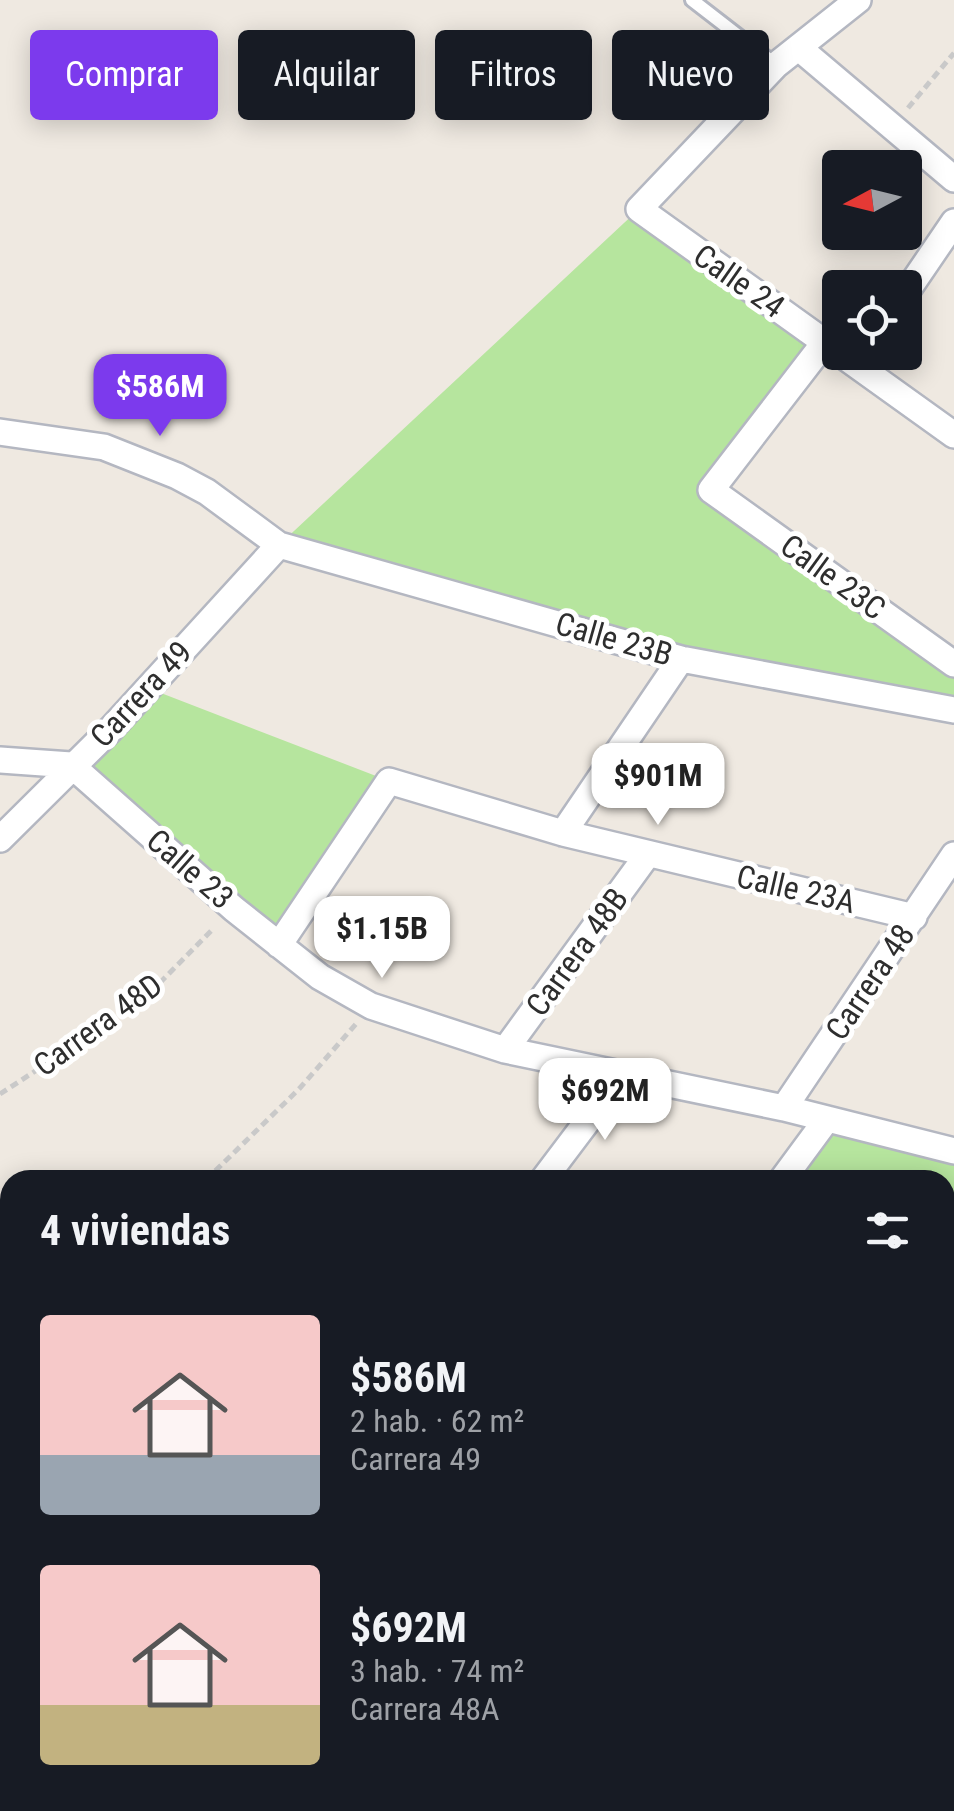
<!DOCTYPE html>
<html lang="es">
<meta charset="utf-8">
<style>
body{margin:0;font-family:"Roboto Condensed",sans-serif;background:#242831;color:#f1f3f6;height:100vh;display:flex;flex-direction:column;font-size:38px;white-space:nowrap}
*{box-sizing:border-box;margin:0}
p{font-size:32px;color:#9ea1a6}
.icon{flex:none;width:55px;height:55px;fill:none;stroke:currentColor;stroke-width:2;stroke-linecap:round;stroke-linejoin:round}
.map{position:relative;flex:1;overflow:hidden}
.details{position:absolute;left:0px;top:1170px;width:955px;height:642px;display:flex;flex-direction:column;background:#171b24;border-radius:30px 30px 0 0;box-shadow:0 5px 25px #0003}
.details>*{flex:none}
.banner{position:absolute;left:30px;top:30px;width:895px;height:90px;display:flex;gap:20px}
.needle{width:65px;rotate:263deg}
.controls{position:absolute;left:822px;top:150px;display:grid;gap:20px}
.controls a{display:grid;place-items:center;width:100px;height:100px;border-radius:10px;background:#171b24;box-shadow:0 5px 25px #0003;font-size:50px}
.price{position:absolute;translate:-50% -85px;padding:0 22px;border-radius:20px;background:#fff;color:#222;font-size:32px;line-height:65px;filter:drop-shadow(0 2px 5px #0008)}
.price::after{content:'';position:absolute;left:50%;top:60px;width:30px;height:22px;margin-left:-15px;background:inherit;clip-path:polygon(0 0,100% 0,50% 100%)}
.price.on{background:#7c3aed;color:#fff}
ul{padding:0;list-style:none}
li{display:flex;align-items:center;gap:30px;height:250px;padding:0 40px}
li span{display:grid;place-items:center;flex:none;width:280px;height:200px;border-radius:10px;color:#555}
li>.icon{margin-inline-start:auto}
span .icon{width:120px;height:120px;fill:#fffc;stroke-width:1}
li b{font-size:42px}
h2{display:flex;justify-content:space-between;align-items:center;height:120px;padding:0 40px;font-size:42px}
.tag{padding:0 35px;border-radius:10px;background:#171b24;box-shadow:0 5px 25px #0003;font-size:35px;line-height:90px}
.tag.on{background:#7c3aed;color:#fff}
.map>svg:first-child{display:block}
.green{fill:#b6e59e}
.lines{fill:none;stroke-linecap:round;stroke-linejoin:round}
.lane-casing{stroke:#b4b7c1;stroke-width:18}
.street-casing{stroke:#b4b7c1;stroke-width:30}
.path{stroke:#c9c9c9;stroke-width:5;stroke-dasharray:8 5;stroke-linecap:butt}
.lane{stroke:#fff;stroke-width:12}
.street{stroke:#fff;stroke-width:25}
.labels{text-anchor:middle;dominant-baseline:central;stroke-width:10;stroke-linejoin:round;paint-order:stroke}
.street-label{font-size:32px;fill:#2e2e2e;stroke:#fff}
</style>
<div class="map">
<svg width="954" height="1811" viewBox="0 0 954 1811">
<rect width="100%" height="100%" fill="#efe9e1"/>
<!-- green -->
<path class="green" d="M 639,209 L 825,342 L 711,490 L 954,664 L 954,710 L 667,655 L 279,545 Z
M 148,688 L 389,781 L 279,945 L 71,765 Z
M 827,1119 L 954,1154 L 954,1469 L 945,1480 L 945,1180 L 782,1180 Z"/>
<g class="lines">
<defs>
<path id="lane" d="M 692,0 L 776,65"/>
<path id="street" d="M 858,0 L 776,65 L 639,209 L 954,435
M 799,48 L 954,179
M 905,294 L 954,222
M 825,342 L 711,490 L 954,664
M 0,432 L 104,447 L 177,476 L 207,492 L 279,545 L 681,659 L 954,710
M 0,760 L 71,765 L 234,909 L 320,977 L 371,1006 L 505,1050 L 784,1108 L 954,1151
M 563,833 L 681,659
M 0,839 L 111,729 L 279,545
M 279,945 L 389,781 L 563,833 L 914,917
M 505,1050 L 648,854
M 784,1108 L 954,855
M 543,1180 L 623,1074
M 782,1180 L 827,1119
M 0,1341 L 10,1349
M 945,1480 L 954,1469
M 0,1546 L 10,1553
M 945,1603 L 954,1617
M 0,1617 L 10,1607
M 945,1660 L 954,1650
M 534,1802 L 543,1811
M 855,1802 L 861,1811
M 290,1811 L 297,1802
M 505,1811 L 513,1802"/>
</defs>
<!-- lane casing -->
<use href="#lane" class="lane-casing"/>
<!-- street casing -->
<use href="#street" class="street-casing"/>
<!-- path -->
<path class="path" d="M 908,108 L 954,53
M 0,1094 L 140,1003 L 214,928
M 206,1180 L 299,1089 L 356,1024"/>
<!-- lane -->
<use href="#lane" class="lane"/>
<!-- street -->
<use href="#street" class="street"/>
</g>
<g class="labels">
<!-- street labels -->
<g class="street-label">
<text transform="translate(739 281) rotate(35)">Calle 24</text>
<text transform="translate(833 577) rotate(36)">Calle 23C</text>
<text transform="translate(614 639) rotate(16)">Calle 23B</text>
<text transform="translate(141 694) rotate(-47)">Carrera 49</text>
<text transform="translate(190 869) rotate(41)">Calle 23</text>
<text transform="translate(796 889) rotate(13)">Calle 23A</text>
<text transform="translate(577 952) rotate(-54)">Carrera 48B</text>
<text transform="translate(870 982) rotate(-56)">Carrera 48</text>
<text transform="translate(98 1025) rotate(-36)">Carrera 48D</text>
</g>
</g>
</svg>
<div class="controls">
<a><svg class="needle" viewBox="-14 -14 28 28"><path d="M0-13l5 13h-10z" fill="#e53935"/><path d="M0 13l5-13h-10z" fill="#9ea1a6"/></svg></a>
<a><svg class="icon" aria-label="locate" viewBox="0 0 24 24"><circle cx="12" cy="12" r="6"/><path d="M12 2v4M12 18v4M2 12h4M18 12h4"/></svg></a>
</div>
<b class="price on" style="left:160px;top:439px">$586M</b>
<b class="price" style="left:658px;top:828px">$901M</b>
<b class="price" style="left:382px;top:981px">$1.15B</b>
<b class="price" style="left:605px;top:1143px">$692M</b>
<div class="banner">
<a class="tag on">Comprar</a>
<a class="tag">Alquilar</a>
<a class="tag">Filtros</a>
<a class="tag">Nuevo</a>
</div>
<section class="details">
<h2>4 viviendas<svg class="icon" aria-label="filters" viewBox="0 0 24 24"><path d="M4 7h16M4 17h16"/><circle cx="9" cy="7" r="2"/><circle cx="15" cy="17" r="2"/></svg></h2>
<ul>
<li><span style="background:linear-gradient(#f6c9c9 70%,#9aa5b1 0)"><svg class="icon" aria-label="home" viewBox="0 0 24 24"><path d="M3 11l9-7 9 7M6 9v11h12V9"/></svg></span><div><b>$586M</b><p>2 hab. · 62 m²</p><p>Carrera 49</p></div></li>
<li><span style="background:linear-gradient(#f6c9c9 70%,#c2b280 0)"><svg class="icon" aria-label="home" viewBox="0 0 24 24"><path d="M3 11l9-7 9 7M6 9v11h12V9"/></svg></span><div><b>$692M</b><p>3 hab. · 74 m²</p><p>Carrera 48A</p></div></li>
</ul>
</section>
</div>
